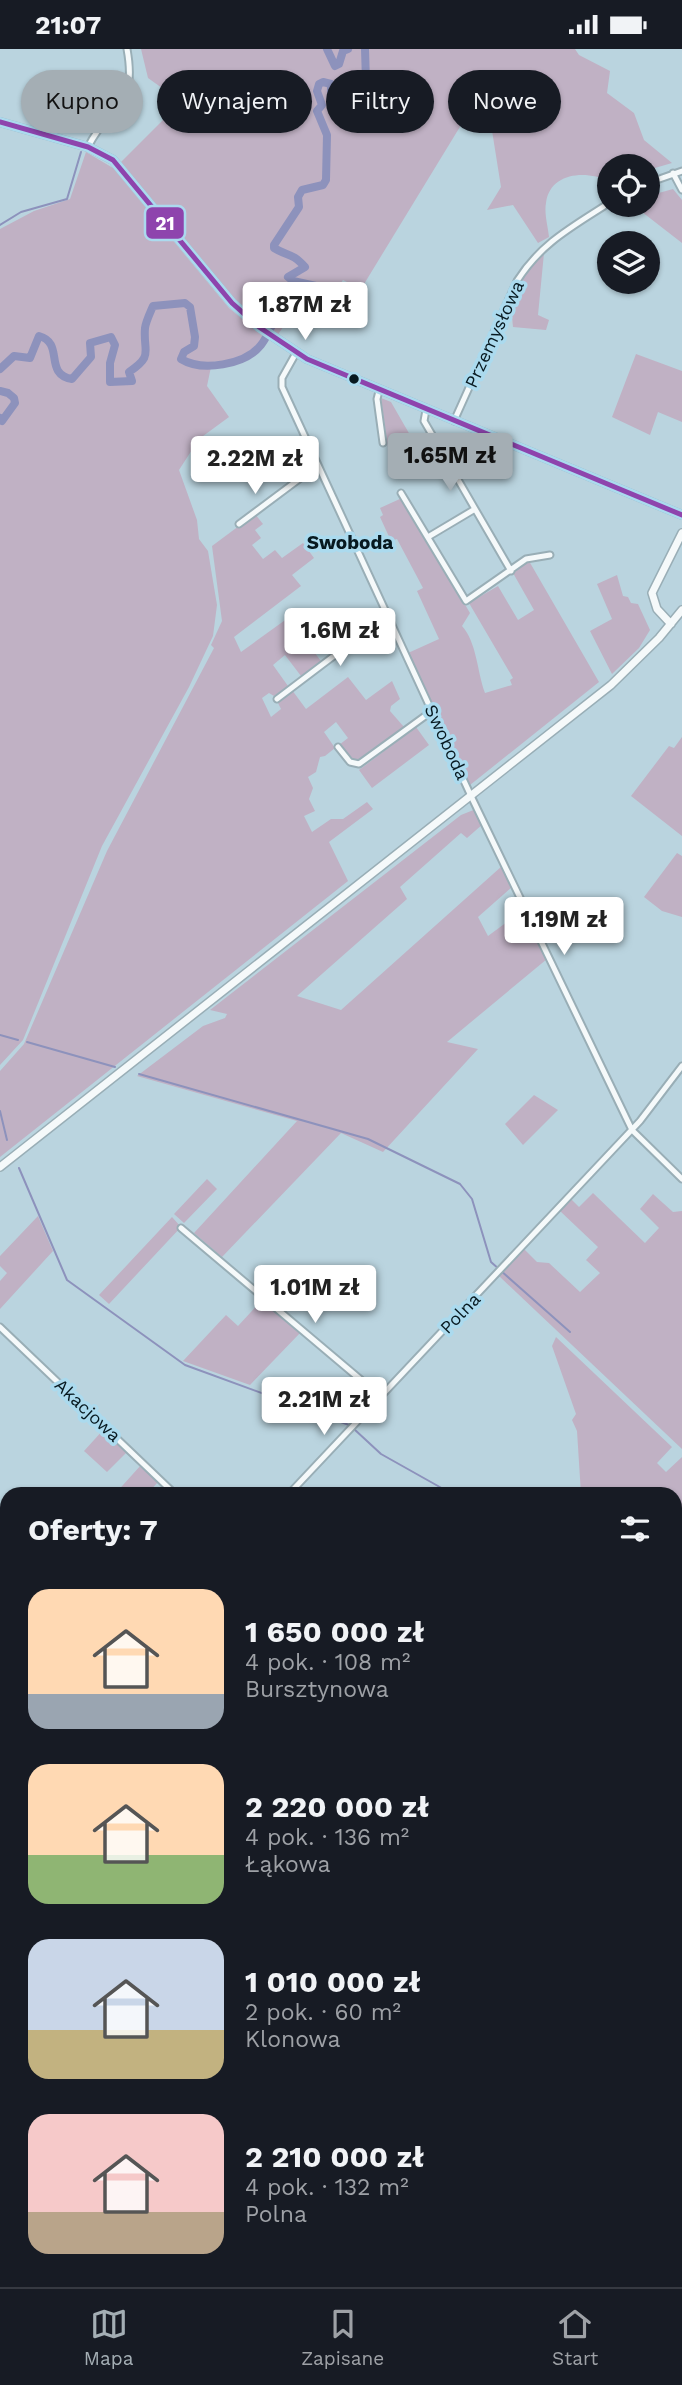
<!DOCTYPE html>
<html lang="pl">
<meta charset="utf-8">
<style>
body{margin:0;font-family:"Work Sans",sans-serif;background:#20242c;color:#f1f3f6;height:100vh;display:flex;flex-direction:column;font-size:26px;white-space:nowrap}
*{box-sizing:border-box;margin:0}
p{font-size:23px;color:#9ea1a6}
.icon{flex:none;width:38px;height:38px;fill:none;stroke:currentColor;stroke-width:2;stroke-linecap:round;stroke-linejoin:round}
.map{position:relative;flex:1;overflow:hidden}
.sheet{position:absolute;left:0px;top:1438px;width:682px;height:800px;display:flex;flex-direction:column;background:#171b24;border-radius:21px 21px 0 0;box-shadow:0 2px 5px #0004}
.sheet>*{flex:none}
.banner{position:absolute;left:21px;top:21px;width:640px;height:63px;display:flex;gap:14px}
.fabs{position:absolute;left:597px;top:105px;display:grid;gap:14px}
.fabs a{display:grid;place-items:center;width:63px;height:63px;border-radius:50%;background:#171b24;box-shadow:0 2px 5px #0004;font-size:35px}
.price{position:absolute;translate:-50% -60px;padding:0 16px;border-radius:7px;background:#fff;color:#222;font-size:23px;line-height:46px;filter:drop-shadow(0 2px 4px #0008)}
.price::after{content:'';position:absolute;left:50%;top:42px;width:21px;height:16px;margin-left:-10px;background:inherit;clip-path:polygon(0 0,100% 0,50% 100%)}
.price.current{background:#a4aeb4;color:#111}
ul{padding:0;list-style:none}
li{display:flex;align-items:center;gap:21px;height:175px;padding:0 28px}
li span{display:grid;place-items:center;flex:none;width:196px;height:140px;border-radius:21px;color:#555}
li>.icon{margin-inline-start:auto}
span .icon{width:84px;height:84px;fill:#fffc;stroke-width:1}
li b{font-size:30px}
h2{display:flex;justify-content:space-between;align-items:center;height:84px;padding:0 28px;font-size:30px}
.tag{padding:0 24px;border-radius:32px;background:#171b24;box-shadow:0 2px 5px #0004;font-size:24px;line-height:63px}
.tag.current{background:#a4aeb4;color:#111}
.status{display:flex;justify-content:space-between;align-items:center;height:49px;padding:0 35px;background:#171b24;direction:ltr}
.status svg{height:19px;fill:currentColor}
.tab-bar{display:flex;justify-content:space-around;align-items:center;height:98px;border-top:2px solid #363941;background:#171b24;font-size:19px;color:#9ea1a6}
.tab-bar a{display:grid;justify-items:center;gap:4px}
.tab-bar .current{color:#a4aeb4}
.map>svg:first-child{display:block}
.green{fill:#c0b1c4}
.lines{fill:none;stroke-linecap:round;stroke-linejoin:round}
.stream{stroke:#8d92bc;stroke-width:2}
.river{stroke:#8d92bc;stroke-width:8}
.minor-casing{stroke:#99aeb6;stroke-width:9}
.major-casing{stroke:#99aeb6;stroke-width:10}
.minor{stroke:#f5f9fa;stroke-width:5}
.major{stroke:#f5f9fa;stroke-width:7}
.bus-1-casing{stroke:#abdaee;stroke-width:10}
.bus-1{stroke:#8e44ad;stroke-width:5}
.bus-dot{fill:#071920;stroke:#abdaee;stroke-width:2.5}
.labels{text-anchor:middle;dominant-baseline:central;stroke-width:7;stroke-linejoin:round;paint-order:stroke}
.street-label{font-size:18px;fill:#071920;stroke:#abdaee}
.neighbourhood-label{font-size:19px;font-weight:bold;fill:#071920;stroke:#abdaee}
.line-badge{stroke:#abdaee;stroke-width:2.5}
.badge-label{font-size:19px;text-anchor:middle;font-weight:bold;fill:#fff}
</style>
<div class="status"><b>21:07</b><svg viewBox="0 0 49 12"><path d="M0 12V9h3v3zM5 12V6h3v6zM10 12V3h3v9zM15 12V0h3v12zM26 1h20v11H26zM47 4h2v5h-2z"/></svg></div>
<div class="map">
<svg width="682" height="2238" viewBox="0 0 682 2238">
<rect width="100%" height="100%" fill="#bad4df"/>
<!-- green -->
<path class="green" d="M 141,0 L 575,0 L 579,6 L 610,22 L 607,44 L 634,64 L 644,91 L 672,114 L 648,121 L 648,117 L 609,117 L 609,132 C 586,121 550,123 546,154 C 544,164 548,178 549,188 L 538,194 L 513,156 L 487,161 L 501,138 L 486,44 L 480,45 L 361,240 L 343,231 L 319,265 L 298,256 L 277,287 L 225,241 L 121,113 L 168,66 L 176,49 L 148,29 Z
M 86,103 L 113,119 L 229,259 L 264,288 C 249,306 235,312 212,313 L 207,337 L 229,368 L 199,390 L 179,421 L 197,471 L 199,490 L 208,502 L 217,556 L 213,587 L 189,638 L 102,797 L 23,991 L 0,1016 L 0,180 L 34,162 L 70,150 Z
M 673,140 L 682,151 L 682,194 L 633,156 L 648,156 L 648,147 Z
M 542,203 L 544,204 L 538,266 L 549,271 L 546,281 L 513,278 C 509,243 519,229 542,203 Z
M 636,305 L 682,322 L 682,373 L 658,363 L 650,386 L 612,368 Z
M 381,349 L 391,353 L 410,386 L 388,399 Z
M 402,449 L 470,564 L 462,577 C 477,594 477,622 485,644 L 512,636 L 510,631 L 513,629 L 469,554 L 498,537 L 518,571 L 534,561 L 513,524 L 529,512 L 599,633 L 470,736 L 408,604 L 439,590 L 417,542 L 423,539 L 397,490 L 391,492 L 380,468 L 383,466 L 380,459 Z
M 255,465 L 263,475 L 255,481 L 261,489 L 252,496 L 263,510 L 275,501 L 282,509 L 303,494 L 314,509 L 292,526 L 301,537 L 234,588 L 241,603 L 288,569 L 321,612 L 301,627 L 285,606 L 273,616 L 288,637 L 274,647 L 269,644 L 262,649 L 271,668 L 281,660 L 277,652 L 292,641 L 306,660 L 348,628 L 366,651 L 392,632 L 400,650 L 391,657 L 390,662 L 404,678 L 356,715 L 339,696 L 348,689 L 336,673 L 324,683 L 335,699 L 325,707 L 320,708 L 316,723 L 308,728 L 313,739 L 309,750 L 315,762 L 304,767 L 312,783 L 331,770 L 343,770 L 367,753 L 373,760 L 329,793 L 348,832 L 0,1108 L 0,1022 L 24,995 L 107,802 L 214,599 L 211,596 L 222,572 L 212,497 Z
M 617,526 L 623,547 L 628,548 L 631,554 L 638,555 L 650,581 L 639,599 L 612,625 L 590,582 L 612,570 L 597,535 Z
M 416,678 L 429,696 L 372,739 L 359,721 Z
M 682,688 L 682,787 L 631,747 L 669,697 L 674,699 Z
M 476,760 L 483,775 L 467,789 L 461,784 L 400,838 L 407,850 L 297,947 L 341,961 L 502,817 L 512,838 L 478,868 L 488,887 L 523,861 L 547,910 L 447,993 L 478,1000 L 383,1103 L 341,1084 L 222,1208 L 194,1184 L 297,1072 L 137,1027 L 203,977 L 225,969 L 227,965 L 210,961 L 461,766 Z
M 677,804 L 682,807 L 682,868 L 662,862 L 644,848 Z
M 534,1046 L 558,1061 L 523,1096 L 505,1075 Z
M 207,1130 L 217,1140 L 184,1174 L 174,1165 Z
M 593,1144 L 645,1194 L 659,1179 L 640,1160 L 653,1145 L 673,1163 L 682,1162 L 682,1400 L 499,1227 L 524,1200 L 537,1213 L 549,1214 L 580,1243 L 600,1224 L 586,1211 L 598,1198 L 560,1162 L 571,1150 L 579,1158 Z
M 38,1167 L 53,1202 L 0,1260 L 0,1232 L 7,1224 L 0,1217 L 0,1207 Z
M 172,1168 L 181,1178 L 109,1255 L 99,1246 Z
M 263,1250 L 301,1283 L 250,1336 L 183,1312 L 226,1266 L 238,1277 Z
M 556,1288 L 672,1398 L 657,1414 L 666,1423 L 682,1408 L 682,1742 L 678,1730 L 676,1731 L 676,1446 L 581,1445 L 577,1382 L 572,1371 L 576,1365 L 552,1297 Z
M 104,1380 L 128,1402 L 107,1423 L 84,1402 Z
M 141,1416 L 159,1432 L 147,1445 L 114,1446 Z
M 0,2029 L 7,2036 L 7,2127 L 0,2135 Z"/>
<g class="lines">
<!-- stream -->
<path class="stream" d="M 0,176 L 21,163 L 67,150 L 81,103
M 0,986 L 18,991
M 27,993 L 115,1018
M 139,1025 L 368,1090 L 460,1135 L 472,1150 L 491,1213 L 570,1283
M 0,1062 L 7,1091
M 19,1119 L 67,1231 L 185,1316 L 349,1376
M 354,1380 L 381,1405 L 454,1446
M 676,1743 L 682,1762"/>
<!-- river -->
<path class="river" d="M 327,0 L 335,17 L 339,15 L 343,2 L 348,0
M 0,320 L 14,307 L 30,309 L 39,287 C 65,294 43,325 72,330 L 91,308 L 90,294 L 111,288 L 115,296 L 110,314 L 110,333 L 132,332 L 129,323 C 154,306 143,304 145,279 C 146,272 150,264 153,257 L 185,254 L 190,258 L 195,288 L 194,297 L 184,303 L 181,310 C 202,323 245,316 261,296 C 270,285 273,268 284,259 C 290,254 302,254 310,253 L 316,237 L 293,232 L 288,228 L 305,218 C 291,203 289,208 274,199 L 274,196 L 299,158 L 298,148 L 302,141 L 323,136 L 326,131 L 327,86 L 317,62 L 322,56 L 317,42 L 319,35 L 323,33 L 331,35 L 331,45 L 335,49 L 366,32 L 365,0
M 0,342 L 8,344 L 14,349 L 15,354 L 2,372 L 0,369"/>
<defs>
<path id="minor" d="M 88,98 C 110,53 138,60 127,0
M 673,124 L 682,141
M 648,134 L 682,122
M 296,304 L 282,329 L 282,338 L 471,747 L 632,1081 L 682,1130
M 379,342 L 377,350 L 383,394
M 426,361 L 424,372 L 511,522
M 454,372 L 517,232 C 541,194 572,178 609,154
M 401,444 L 466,552 L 526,510 L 550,506
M 239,475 L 318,416
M 428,488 L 475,460
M 277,650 L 388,566
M 338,698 L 350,713 L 359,715 L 432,662
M 181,1179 L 380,1347
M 0,1278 L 176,1446
M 288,1446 L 640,1072 L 682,1017
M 0,1753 L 7,1746
M 0,1837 L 7,1845
M 0,1988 L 7,1984"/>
<path id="major" d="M 0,73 L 88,98 L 113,111 L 232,254 L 259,278 L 307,310 L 682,466
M 671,575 L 657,560 L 652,544 L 682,484
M 0,1118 L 611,636 L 659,589 L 682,561"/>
</defs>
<!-- minor casing -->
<use href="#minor" class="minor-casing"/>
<!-- major casing -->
<use href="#major" class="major-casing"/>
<!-- minor -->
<use href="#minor" class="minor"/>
<!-- major -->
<use href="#major" class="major"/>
<defs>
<path id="bus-1" d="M 0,73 L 88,98 L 113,111 L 232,254 L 259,278 L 307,310 L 682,466"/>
</defs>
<!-- bus-1 casing -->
<use href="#bus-1" class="bus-1-casing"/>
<!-- bus-1 -->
<use href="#bus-1" class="bus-1"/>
</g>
<!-- markers -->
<circle class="bus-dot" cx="354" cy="330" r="6"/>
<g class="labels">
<!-- street labels -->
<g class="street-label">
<text transform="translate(494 285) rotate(-65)">Przemysłowa</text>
<text transform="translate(447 693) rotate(65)">Swoboda</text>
<text transform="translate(460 1264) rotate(-46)">Polna</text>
<text transform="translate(88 1361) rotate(43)">Akacjowa</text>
</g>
<!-- neighbourhood labels -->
<g class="neighbourhood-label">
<text x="350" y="493">Swoboda</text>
</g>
</g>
<rect class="line-badge" x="145" y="157" width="40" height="34" rx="7" fill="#8e44ad"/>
<g class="badge-label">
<text x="165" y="181">21</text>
</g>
</svg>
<div class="fabs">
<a><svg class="icon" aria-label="locate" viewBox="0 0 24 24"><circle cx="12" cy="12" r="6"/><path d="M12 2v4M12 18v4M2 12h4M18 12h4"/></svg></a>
<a><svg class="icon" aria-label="layers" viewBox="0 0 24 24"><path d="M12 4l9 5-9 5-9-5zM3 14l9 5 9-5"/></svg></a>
</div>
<b class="price" style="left:305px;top:293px">1.87M zł</b>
<b class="price current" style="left:450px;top:444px">1.65M zł</b>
<b class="price" style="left:255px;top:447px">2.22M zł</b>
<b class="price" style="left:340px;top:619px">1.6M zł</b>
<b class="price" style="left:564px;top:908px">1.19M zł</b>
<b class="price" style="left:315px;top:1276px">1.01M zł</b>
<b class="price" style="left:324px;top:1388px">2.21M zł</b>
<div class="banner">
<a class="tag current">Kupno</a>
<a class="tag">Wynajem</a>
<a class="tag">Filtry</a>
<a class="tag">Nowe</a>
</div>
<section class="sheet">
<h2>Oferty: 7<svg class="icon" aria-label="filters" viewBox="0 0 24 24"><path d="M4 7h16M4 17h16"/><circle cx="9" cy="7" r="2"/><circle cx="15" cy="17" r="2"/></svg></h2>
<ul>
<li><span style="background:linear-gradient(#ffd9b3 75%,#9aa5b1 0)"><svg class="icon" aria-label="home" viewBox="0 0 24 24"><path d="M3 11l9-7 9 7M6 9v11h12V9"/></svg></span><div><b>1 650 000 zł</b><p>4 pok. · 108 m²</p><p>Bursztynowa</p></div></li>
<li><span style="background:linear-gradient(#ffd9b3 65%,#8fb573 0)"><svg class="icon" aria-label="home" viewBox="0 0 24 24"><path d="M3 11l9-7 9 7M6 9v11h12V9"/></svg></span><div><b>2 220 000 zł</b><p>4 pok. · 136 m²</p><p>Łąkowa</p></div></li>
<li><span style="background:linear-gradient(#c9d6e8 65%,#c2b280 0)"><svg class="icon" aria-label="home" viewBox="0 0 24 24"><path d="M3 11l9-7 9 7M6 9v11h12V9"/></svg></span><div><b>1 010 000 zł</b><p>2 pok. · 60 m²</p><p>Klonowa</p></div></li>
<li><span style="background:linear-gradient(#f6c9c9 70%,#b9a48a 0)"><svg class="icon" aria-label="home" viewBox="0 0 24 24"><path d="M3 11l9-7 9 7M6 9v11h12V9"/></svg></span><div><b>2 210 000 zł</b><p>4 pok. · 132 m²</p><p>Polna</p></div></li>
</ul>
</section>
</div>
<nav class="tab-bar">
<a class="current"><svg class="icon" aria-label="map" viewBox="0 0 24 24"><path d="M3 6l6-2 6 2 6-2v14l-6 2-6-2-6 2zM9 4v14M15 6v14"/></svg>Mapa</a>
<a><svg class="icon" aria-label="saved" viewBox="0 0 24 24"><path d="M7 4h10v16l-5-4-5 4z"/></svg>Zapisane</a>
<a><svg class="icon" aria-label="home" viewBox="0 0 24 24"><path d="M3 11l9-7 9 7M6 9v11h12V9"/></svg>Start</a>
</nav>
